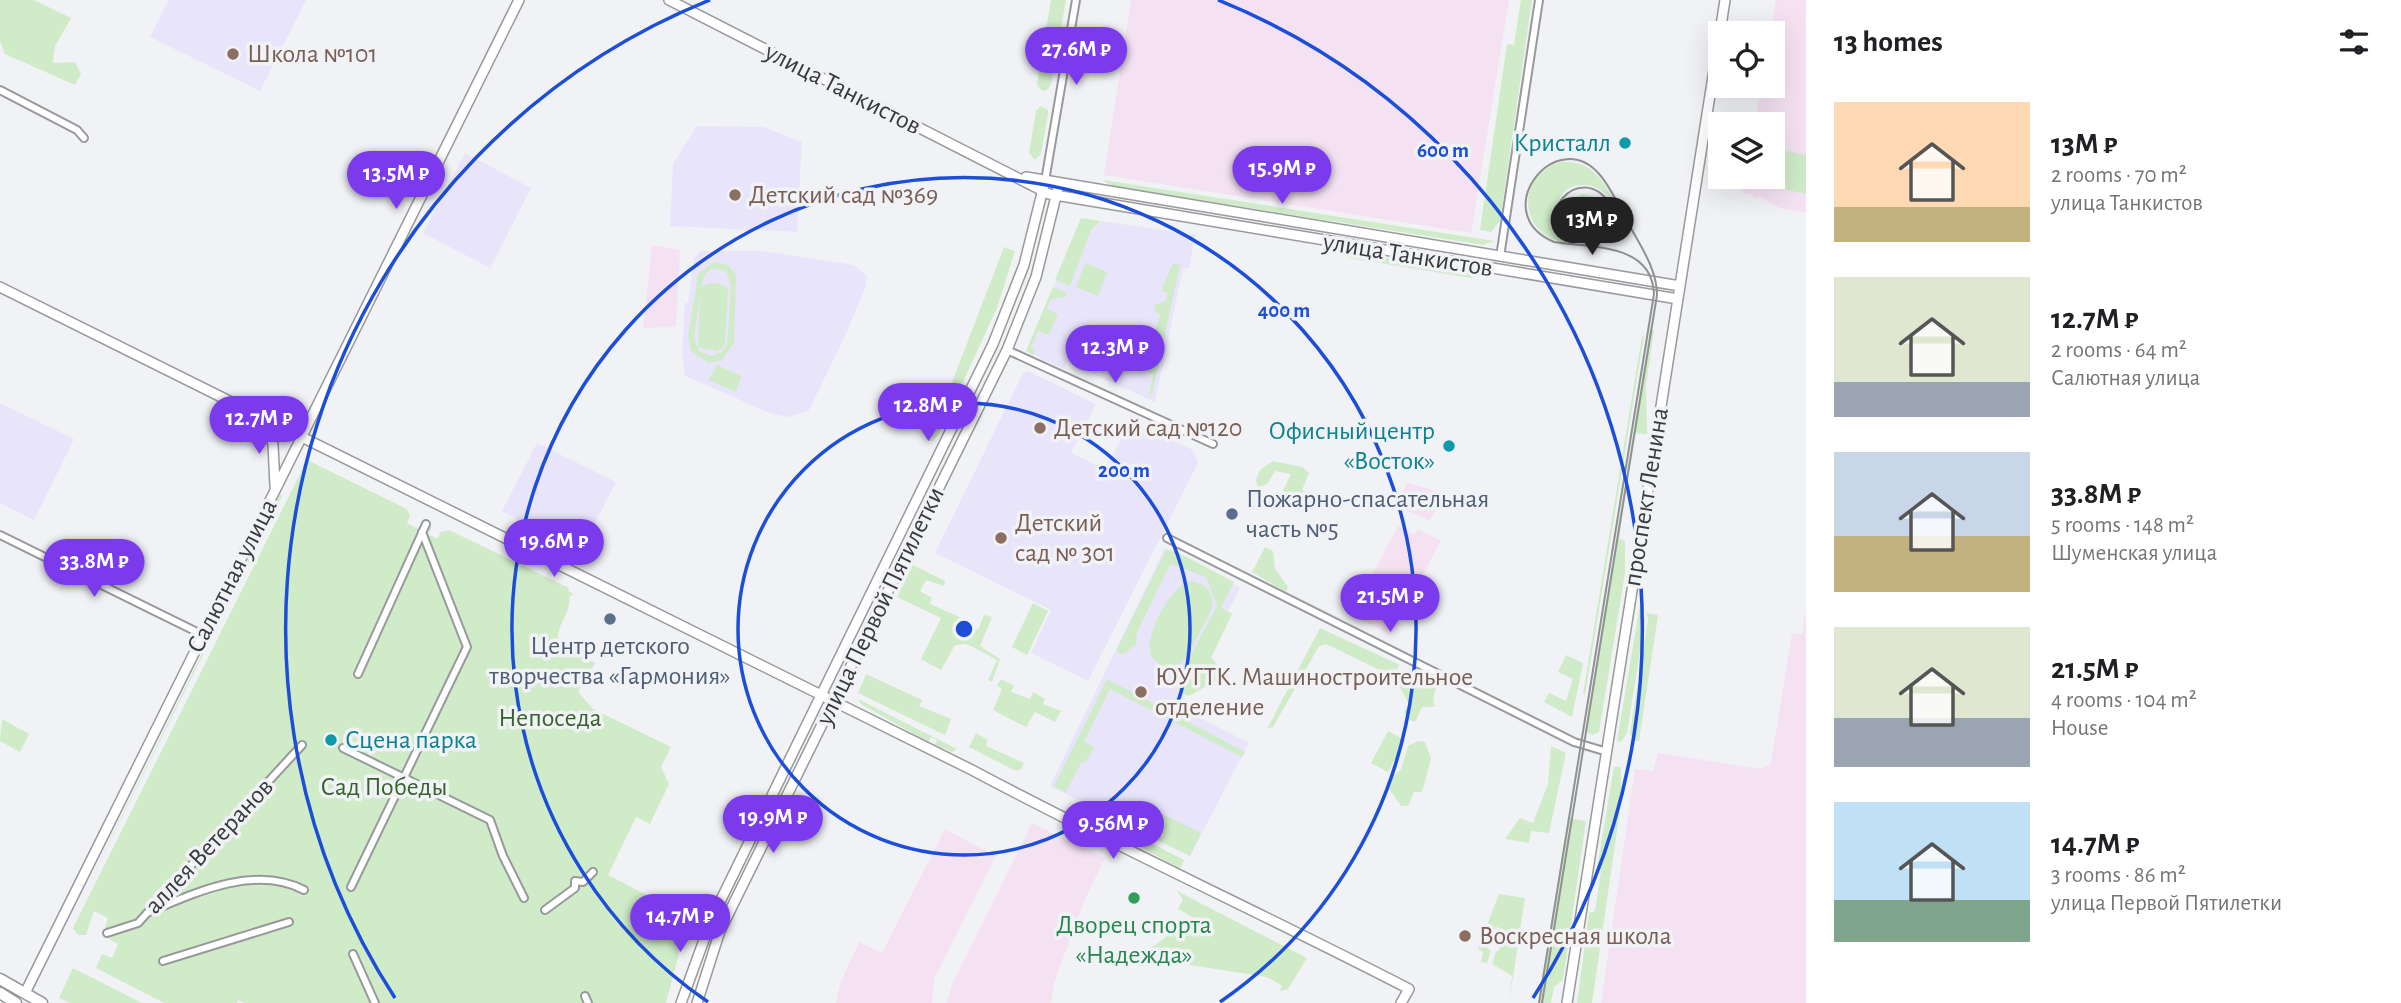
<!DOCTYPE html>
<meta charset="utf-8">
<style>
body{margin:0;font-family:"Alegreya Sans",sans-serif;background:#f2f2f2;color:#202124;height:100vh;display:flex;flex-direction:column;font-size:26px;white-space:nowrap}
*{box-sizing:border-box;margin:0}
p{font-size:23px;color:#757577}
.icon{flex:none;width:38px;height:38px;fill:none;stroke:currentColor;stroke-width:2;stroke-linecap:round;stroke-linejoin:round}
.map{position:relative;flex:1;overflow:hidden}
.sheet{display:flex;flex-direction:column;background:#fff;width:595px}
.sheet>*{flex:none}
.buttons{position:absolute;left:1708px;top:21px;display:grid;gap:14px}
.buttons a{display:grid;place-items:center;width:77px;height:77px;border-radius:0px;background:#fff;box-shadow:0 7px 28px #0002;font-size:35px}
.price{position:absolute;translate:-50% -60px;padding:0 16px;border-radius:24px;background:#7c3aed;color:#fff;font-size:23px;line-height:46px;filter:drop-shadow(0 2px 4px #0008)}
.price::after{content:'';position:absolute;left:50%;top:42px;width:21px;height:16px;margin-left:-10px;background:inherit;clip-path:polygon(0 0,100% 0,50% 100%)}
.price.selected{background:#222;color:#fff}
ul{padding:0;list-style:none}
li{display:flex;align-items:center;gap:21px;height:175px;padding:0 28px}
li span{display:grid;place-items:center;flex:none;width:196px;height:140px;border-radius:0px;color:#555}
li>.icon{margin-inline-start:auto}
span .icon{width:84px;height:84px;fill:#fffc;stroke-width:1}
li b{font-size:30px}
h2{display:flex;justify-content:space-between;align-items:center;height:84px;padding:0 28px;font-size:30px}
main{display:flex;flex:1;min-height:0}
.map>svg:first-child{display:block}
.industrial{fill:#f4e2f3}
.education{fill:#e8e5fb}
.green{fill:#cfebc8;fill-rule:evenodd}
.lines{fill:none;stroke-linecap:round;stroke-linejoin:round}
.street-casing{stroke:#98999c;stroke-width:10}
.secondary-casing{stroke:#98999c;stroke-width:12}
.primary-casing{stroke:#98999c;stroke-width:13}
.street{stroke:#fff;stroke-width:6}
.secondary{stroke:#fff;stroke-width:9}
.primary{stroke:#fff;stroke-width:10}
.tram{stroke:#909193;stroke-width:2}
.ring{fill:none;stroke:#1d4ed8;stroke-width:3.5}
.education-dot{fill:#8d6e63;stroke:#f1f2f6;stroke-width:2.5}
.culture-dot{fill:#0f9aa8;stroke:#f1f2f6;stroke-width:2.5}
.service-dot{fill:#5c6f8a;stroke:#f1f2f6;stroke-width:2.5}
.leisure-dot{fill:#2e9e5b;stroke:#f1f2f6;stroke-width:2.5}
.labels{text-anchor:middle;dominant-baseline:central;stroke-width:7;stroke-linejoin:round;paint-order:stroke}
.education-label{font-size:26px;fill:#785e54;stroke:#f1f2f6;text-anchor:start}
.street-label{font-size:26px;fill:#393a3b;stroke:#f1f2f6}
.culture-label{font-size:26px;fill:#0d838f;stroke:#f1f2f6;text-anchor:end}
.service-label{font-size:26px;fill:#4e5e75;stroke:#f1f2f6;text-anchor:start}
.park-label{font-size:26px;fill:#36632b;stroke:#f1f2f6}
.leisure-label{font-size:26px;fill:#27864d;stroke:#f1f2f6}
.centre{fill:#1d4ed8;stroke:#f1f2f6;stroke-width:3.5}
.ring-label{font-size:21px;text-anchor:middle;font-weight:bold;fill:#1d4ed8;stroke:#f1f2f6;stroke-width:7;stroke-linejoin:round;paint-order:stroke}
</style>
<main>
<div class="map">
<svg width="1806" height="1003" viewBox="0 0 1806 1003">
<rect width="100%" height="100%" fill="#f1f2f6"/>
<!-- industrial -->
<path class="industrial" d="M 1131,0 L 1509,0 L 1471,233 L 1104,175 Z
M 1776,0 L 1806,0 L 1806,213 L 1780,208 L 1760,197 L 1753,198 L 1753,195 L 1742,193 L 1746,177 L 1773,177 L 1773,124 L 1755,124 L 1761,86 L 1773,86 L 1773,33 L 1770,33 Z
M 652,245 L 680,250 L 676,327 L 643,328 Z
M 1407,483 L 1445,493 L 1430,521 L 1396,506 Z
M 1398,526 L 1414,534 L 1418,529 L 1441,541 L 1391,635 L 1351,614 Z
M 1806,610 L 1806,1003 L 1601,1003 L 1635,769 L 1653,771 L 1658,753 L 1761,769 L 1771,763 L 1792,633 L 1802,634 Z
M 1032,823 L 1105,858 L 1085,899 L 1054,983 L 1051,1003 L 947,1003 L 952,984 Z
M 945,829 L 996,856 L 934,979 L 932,1003 L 836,1003 L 840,984 L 859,942 L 882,953 Z"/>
<!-- education -->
<path class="education" d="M 168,0 L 306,0 L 260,91 L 150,37 Z
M 697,126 L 764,127 L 802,142 L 797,232 L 670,226 L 673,164 Z
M 465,153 L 531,188 L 490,268 L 423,233 Z
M 1102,221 L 1195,235 L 1189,268 L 1183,268 L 1155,402 L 1067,362 L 1064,369 L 1028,352 L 1079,224 L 1093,229 Z
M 700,251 L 762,251 L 854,265 L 867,276 L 866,286 L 846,334 L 809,410 L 789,417 L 772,414 L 685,376 L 682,353 L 685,303 L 688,303 L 694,259 Z
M 1028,371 L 1096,404 L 1071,453 L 1105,469 L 1130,422 L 1193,450 L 1198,463 L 1088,681 L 1031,653 L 1051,610 L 935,553 L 1023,373 Z
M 0,403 L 74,439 L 34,520 L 0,503 Z
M 537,443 L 616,482 L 581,550 L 502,511 Z
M 1165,548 L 1240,588 L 1179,707 L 1249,743 L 1190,856 L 1050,786 Z"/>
<!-- green -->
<path class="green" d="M 0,0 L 34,0 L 71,18 L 55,46 L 53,63 L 75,62 L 81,74 L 75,85 L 5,54 L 0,41 Z
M 1051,0 L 1066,0 L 1051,85 L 1045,91 L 1041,90 L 1037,84 Z
M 1521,0 L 1532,0 L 1500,221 L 1491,232 L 1480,230 L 1507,44 L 1514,45 Z
M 1041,106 L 1048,110 L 1048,114 L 1041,154 L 1035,160 L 1029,153 L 1036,111 Z
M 1775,149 L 1806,155 L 1806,194 L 1768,186 L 1770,177 L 1773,177 Z
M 1560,162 C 1588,160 1600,175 1612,197 C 1605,194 1599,188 1592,186 C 1555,178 1546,219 1567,243 C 1519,236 1514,177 1560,162 Z
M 1103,180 L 1494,241 L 1483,245 L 1112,186 Z
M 1584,194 L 1599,199 L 1618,233 L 1614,239 C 1580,251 1536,209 1584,194 Z
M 1081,218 L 1101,221 L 1091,230 L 1070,286 L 1055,280 Z
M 1004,247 L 1015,251 L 997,308 L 939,434 L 933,441 L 927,441 L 926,437 L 951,385 Z
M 1350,252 L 1474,272 L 1472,278 L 1349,258 Z
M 714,262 L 728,265 L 736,275 L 734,343 L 722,360 L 708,363 L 691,351 L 688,336 L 698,274 ZM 712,268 L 726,271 L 731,286 L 727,344 L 722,352 L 712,356 L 699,351 L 694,338 L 700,295 L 698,347 L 717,351 L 725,345 L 728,289 C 722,281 707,282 701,288 L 705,274 Z
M 1085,263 L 1107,272 L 1098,296 L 1076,287 Z
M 1173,263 L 1180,265 L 1152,395 L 1149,394 L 1153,374 L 1111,356 L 1104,374 L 1100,372 L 1109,347 L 1114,350 L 1120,346 L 1136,352 L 1144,336 L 1153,338 L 1160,315 L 1153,310 L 1156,304 L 1166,301 L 1168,293 L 1161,290 Z
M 1053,287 L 1067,293 L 1066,297 L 1051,299 L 1047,309 L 1058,314 L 1049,335 L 1038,331 L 1031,348 L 1035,350 L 1033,355 L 1026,351 Z
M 1650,327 L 1654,331 L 1646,385 L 1647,434 L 1634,433 L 1619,539 L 1625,541 L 1625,573 L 1601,720 L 1599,732 L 1592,735 L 1585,731 Z
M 1642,336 L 1644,336 L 1585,695 L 1583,694 Z
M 717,365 L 741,376 L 736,392 L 709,380 Z
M 307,460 L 407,509 L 410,516 L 407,523 L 418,529 L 422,522 L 432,527 L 428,534 L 437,539 L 441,532 L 449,530 L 569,588 L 568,591 L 574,594 L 569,597 C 572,614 553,627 559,645 L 595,663 L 578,692 L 593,709 L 671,747 L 661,767 L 669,784 L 650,824 L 636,817 L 608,875 L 670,907 L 681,934 L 684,934 L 666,1003 L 244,1003 L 238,1000 L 237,1003 L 164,1003 L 96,968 L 102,954 L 112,958 L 118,944 L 109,939 L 105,926 L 108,918 L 94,911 L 86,935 L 78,935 L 73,928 Z
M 1273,461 L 1302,467 L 1309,473 L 1302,490 L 1322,500 L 1319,505 L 1301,505 L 1281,495 L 1291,474 L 1275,471 L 1267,484 L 1258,487 L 1256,480 L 1260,470 Z
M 280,495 L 282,496 L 71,920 Z
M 1655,516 L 1640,605 L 1645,620 L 1627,733 L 1621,742 L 1617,741 Z
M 1265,547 L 1273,551 L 1275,569 L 1288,587 L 1286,592 L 1252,572 Z
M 1166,550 L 1175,551 L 1234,582 L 1221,607 L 1232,614 L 1211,658 L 1223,669 L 1220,678 L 1189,696 L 1179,693 L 1176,682 L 1217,606 L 1206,577 L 1170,564 L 1137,632 L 1136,644 L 1122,655 L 1116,651 Z
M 913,565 L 945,581 L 944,586 L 926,580 L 920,591 L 932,598 L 930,604 L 962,618 L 959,623 L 978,630 L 984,615 L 992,617 L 980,646 L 1000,659 L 992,682 L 988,680 L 997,660 L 967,644 L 955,645 L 941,670 L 921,659 L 941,618 L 897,597 Z
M 1192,581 C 1202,583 1210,588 1212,598 C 1214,609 1206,621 1201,630 C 1191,649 1176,687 1151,656 C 1143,637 1171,583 1192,581 Z
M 1033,603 L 1048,611 L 1027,655 L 1012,647 Z
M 1646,613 L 1658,615 L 1639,741 L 1633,741 L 1630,733 L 1648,619 Z
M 1320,628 L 1400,665 L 1392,676 L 1326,644 L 1319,646 L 1273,727 L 1267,729 Z
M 1566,655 L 1583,663 L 1572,717 L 1544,702 L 1549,693 L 1566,701 L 1573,679 L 1558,672 Z
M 1408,669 L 1437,684 L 1433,699 L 1435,707 L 1422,707 L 1415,722 L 1408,719 L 1404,712 L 1409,704 L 1399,686 Z
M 866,674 L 922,700 L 919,706 L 951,719 L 945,735 L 858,693 Z
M 1001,679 L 1014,686 L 1011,692 L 1030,699 L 1033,692 L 1045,699 L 1043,704 L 1061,711 L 1055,722 L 1035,712 L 1026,727 L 993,710 L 1002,689 L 997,686 Z
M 1107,679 L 1245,752 L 1242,757 L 1110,689 L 1084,742 L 1094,747 L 1086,762 L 1082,761 L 1066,792 L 1054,786 Z
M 858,699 L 957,749 L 952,752 L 935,745 L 937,740 L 931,737 L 928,742 L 861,704 Z
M 2,719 L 29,734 L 20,752 L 0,741 Z
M 1388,731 L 1405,740 L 1388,772 L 1371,763 Z
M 976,733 L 988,740 L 986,746 L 1024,763 L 1021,769 L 1016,771 L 969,747 Z
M 1418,741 L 1425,742 L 1431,759 L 1422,792 L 1414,792 L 1408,806 L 1401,806 L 1386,784 L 1401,769 L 1408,746 Z
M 1551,746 L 1566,753 L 1549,833 L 1531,831 L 1529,843 L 1505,839 L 1520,818 L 1533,823 L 1548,784 Z
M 1614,767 L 1621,767 L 1621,803 L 1592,1003 L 1577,1003 L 1589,913 L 1595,911 L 1601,870 L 1597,868 Z
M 1140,803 L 1201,833 L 1190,856 L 1128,826 Z
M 1568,818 L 1586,821 L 1563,980 L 1554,987 L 1551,1003 L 1538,1003 Z
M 1121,828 L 1184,860 L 1180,869 L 1114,832 Z
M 1177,891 L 1307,958 L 1288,989 L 1280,991 L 1282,986 L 1267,977 L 1144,958 L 1146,952 L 1175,930 L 1186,935 L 1195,929 L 1194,918 L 1178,909 L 1183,899 Z
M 1499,894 L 1525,898 L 1509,1003 L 1512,976 L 1492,964 L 1496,951 L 1499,951 L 1503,929 L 1496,927 L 1487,948 L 1491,950 L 1487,963 L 1481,962 L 1483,952 L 1478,949 Z
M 73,968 L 79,971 L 142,1003 L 70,1003 L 59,998 Z"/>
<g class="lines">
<defs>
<path id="street" d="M 0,90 L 77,130 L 84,138
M 1045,181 L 1076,0
M 1500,257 L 1539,0
M 1007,350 L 1213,444
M 0,535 L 203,635
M 1167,538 L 1574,742 L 1604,751
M 358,674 L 426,524
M 343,748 L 490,820 L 503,856 L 524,898
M 351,887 L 467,647 L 422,532
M 545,910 L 575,888 L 575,881 L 583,882 L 593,872
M 147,913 C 194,893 255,864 304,890
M 107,933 L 138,923 L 302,745
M 353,954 L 375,1003
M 163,961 L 289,922
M 585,996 L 588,1003"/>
<path id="secondary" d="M 669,0 L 1049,194 L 1678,299
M 1026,177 L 1680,286
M 0,287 L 972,770 C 1116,847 1264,914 1409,989 L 1401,1003
M 266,419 L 273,445 L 275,486
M 25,993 L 519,0
M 681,1003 L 712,918 L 993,344 L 1024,265 L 1045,181
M 697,1003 L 720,931 L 1007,350 L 1036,277 L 1059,184
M 1567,1003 L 1725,0"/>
<path id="primary" d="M 0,979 L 42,1003
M 0,993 L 16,1003"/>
</defs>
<!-- street casing -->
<use href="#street" class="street-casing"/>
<!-- secondary casing -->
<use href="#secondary" class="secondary-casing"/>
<!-- primary casing -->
<use href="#primary" class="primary-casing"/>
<!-- street -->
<use href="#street" class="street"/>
<!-- secondary -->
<use href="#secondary" class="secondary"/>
<!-- primary -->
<use href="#primary" class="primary"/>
<!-- tram -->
<path class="tram" d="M 1574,244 C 1526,223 1579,156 1611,205
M 1539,1003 L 1654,294 C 1652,243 1592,248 1554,242 C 1486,213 1556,123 1600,175 C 1611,188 1619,206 1627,221 C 1639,244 1657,268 1657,295 L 1542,1003"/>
</g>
<!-- distance rings -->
<g class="ring">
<circle cx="964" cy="629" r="226"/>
<path d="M708 1002A452 452 0 1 1 1220 1002"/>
<path d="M395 998A678 678 0 0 1 710 0M1218 0A678 678 0 0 1 1533 998"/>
</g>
<!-- markers -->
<g class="education-dot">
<circle cx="233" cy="54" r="7"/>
<circle cx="735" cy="195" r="7"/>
<circle cx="1040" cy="428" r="7"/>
<circle cx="1001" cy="538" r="7"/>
<circle cx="1141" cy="692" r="7"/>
<circle cx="1465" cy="936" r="7"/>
</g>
<g class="culture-dot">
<circle cx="1625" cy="143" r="7"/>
<circle cx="1449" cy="446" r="7"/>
<circle cx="331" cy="740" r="7"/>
</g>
<g class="service-dot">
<circle cx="1232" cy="514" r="7"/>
<circle cx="610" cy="619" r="7"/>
</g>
<circle class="leisure-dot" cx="1134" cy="898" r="7"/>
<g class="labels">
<!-- education labels -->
<g class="education-label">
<text x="247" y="54">Школа №101</text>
<text x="749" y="195">Детский сад №369</text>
<text x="1054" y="428">Детский сад №120</text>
<text x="1015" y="523">Детский<tspan x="1015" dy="30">сад № 301</tspan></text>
<text x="1155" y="677">ЮУГТК. Машиностроительное<tspan x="1155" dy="30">отделение</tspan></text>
<text x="1479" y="936">Воскресная школа</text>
</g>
<!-- street labels -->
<g class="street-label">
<text transform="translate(843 89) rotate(27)">улица Танкистов</text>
<text transform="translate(1408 255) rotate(9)">улица Танкистов</text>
<text transform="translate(1646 497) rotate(-81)">проспект Ленина</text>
<text transform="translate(232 576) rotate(-63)">Салютная улица</text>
<text transform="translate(880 606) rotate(-64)">улица Первой Пятилетки</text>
<text transform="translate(209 846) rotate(-47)">аллея Ветеранов</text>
</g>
<!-- culture labels -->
<g class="culture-label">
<text x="1611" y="143">Кристалл</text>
<text x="1435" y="431">Офисный центр<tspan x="1435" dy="30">«Восток»</tspan></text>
<text x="345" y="740" text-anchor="start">Сцена парка</text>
</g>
<!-- service labels -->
<g class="service-label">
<text x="1246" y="499">Пожарно-спасательная<tspan x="1246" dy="30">часть №5</tspan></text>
<text x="610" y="646" text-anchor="middle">Центр детского<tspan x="610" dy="30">творчества «Гармония»</tspan></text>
</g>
<!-- park labels -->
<g class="park-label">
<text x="550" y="718">Непоседа</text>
<text x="384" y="787">Сад Победы</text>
</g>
<!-- leisure labels -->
<g class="leisure-label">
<text x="1134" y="925">Дворец спорта<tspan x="1134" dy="30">«Надежда»</tspan></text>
</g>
</g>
<circle cx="964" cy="629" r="10" class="centre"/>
<g class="ring-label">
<text x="1443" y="157">600 m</text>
<text x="1284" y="317">400 m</text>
<text x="1124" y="477">200 m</text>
</g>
</svg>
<div class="buttons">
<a><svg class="icon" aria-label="locate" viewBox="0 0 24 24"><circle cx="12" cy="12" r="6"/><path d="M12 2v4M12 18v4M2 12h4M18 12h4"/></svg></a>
<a><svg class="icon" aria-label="layers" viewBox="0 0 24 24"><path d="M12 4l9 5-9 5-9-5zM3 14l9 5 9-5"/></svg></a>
</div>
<b class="price" style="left:1076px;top:87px">27.6M ₽</b>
<b class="price" style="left:1282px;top:206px">15.9M ₽</b>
<b class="price" style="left:396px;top:211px">13.5M ₽</b>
<b class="price selected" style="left:1592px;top:257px">13M ₽</b>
<b class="price" style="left:1115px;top:385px">12.3M ₽</b>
<b class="price" style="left:928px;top:443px">12.8M ₽</b>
<b class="price" style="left:259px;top:456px">12.7M ₽</b>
<b class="price" style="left:554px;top:579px">19.6M ₽</b>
<b class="price" style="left:94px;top:599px">33.8M ₽</b>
<b class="price" style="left:1390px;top:634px">21.5M ₽</b>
<b class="price" style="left:773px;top:855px">19.9M ₽</b>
<b class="price" style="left:1113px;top:861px">9.56M ₽</b>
<b class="price" style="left:680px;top:954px">14.7M ₽</b>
</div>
<section class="sheet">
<h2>13 homes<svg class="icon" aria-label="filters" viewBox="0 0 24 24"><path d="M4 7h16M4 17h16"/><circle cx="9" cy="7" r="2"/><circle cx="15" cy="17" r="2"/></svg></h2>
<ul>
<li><span style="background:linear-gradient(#ffd9b3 75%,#c2b280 0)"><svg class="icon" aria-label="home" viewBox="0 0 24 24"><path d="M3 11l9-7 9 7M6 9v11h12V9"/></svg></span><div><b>13M ₽</b><p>2 rooms · 70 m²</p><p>улица Танкистов</p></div></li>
<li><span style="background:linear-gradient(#dfe7d0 75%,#9aa5b1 0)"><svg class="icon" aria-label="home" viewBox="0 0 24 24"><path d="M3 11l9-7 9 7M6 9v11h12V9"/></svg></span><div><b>12.7M ₽</b><p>2 rooms · 64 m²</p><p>Салютная улица</p></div></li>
<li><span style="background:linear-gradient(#c9d6e8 60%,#c2b280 0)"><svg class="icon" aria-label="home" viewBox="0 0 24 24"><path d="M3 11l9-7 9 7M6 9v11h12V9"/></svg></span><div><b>33.8M ₽</b><p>5 rooms · 148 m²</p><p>Шуменская улица</p></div></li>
<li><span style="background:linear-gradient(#dfe7d0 65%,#9aa5b1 0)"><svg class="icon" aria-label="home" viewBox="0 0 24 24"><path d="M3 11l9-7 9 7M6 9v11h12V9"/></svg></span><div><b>21.5M ₽</b><p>4 rooms · 104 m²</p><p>House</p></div></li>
<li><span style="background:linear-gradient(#bfe0f5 70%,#7fa58c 0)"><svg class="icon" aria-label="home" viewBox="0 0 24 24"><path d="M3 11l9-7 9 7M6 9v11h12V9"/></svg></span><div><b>14.7M ₽</b><p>3 rooms · 86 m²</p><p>улица Первой Пятилетки</p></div></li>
</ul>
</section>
</main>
